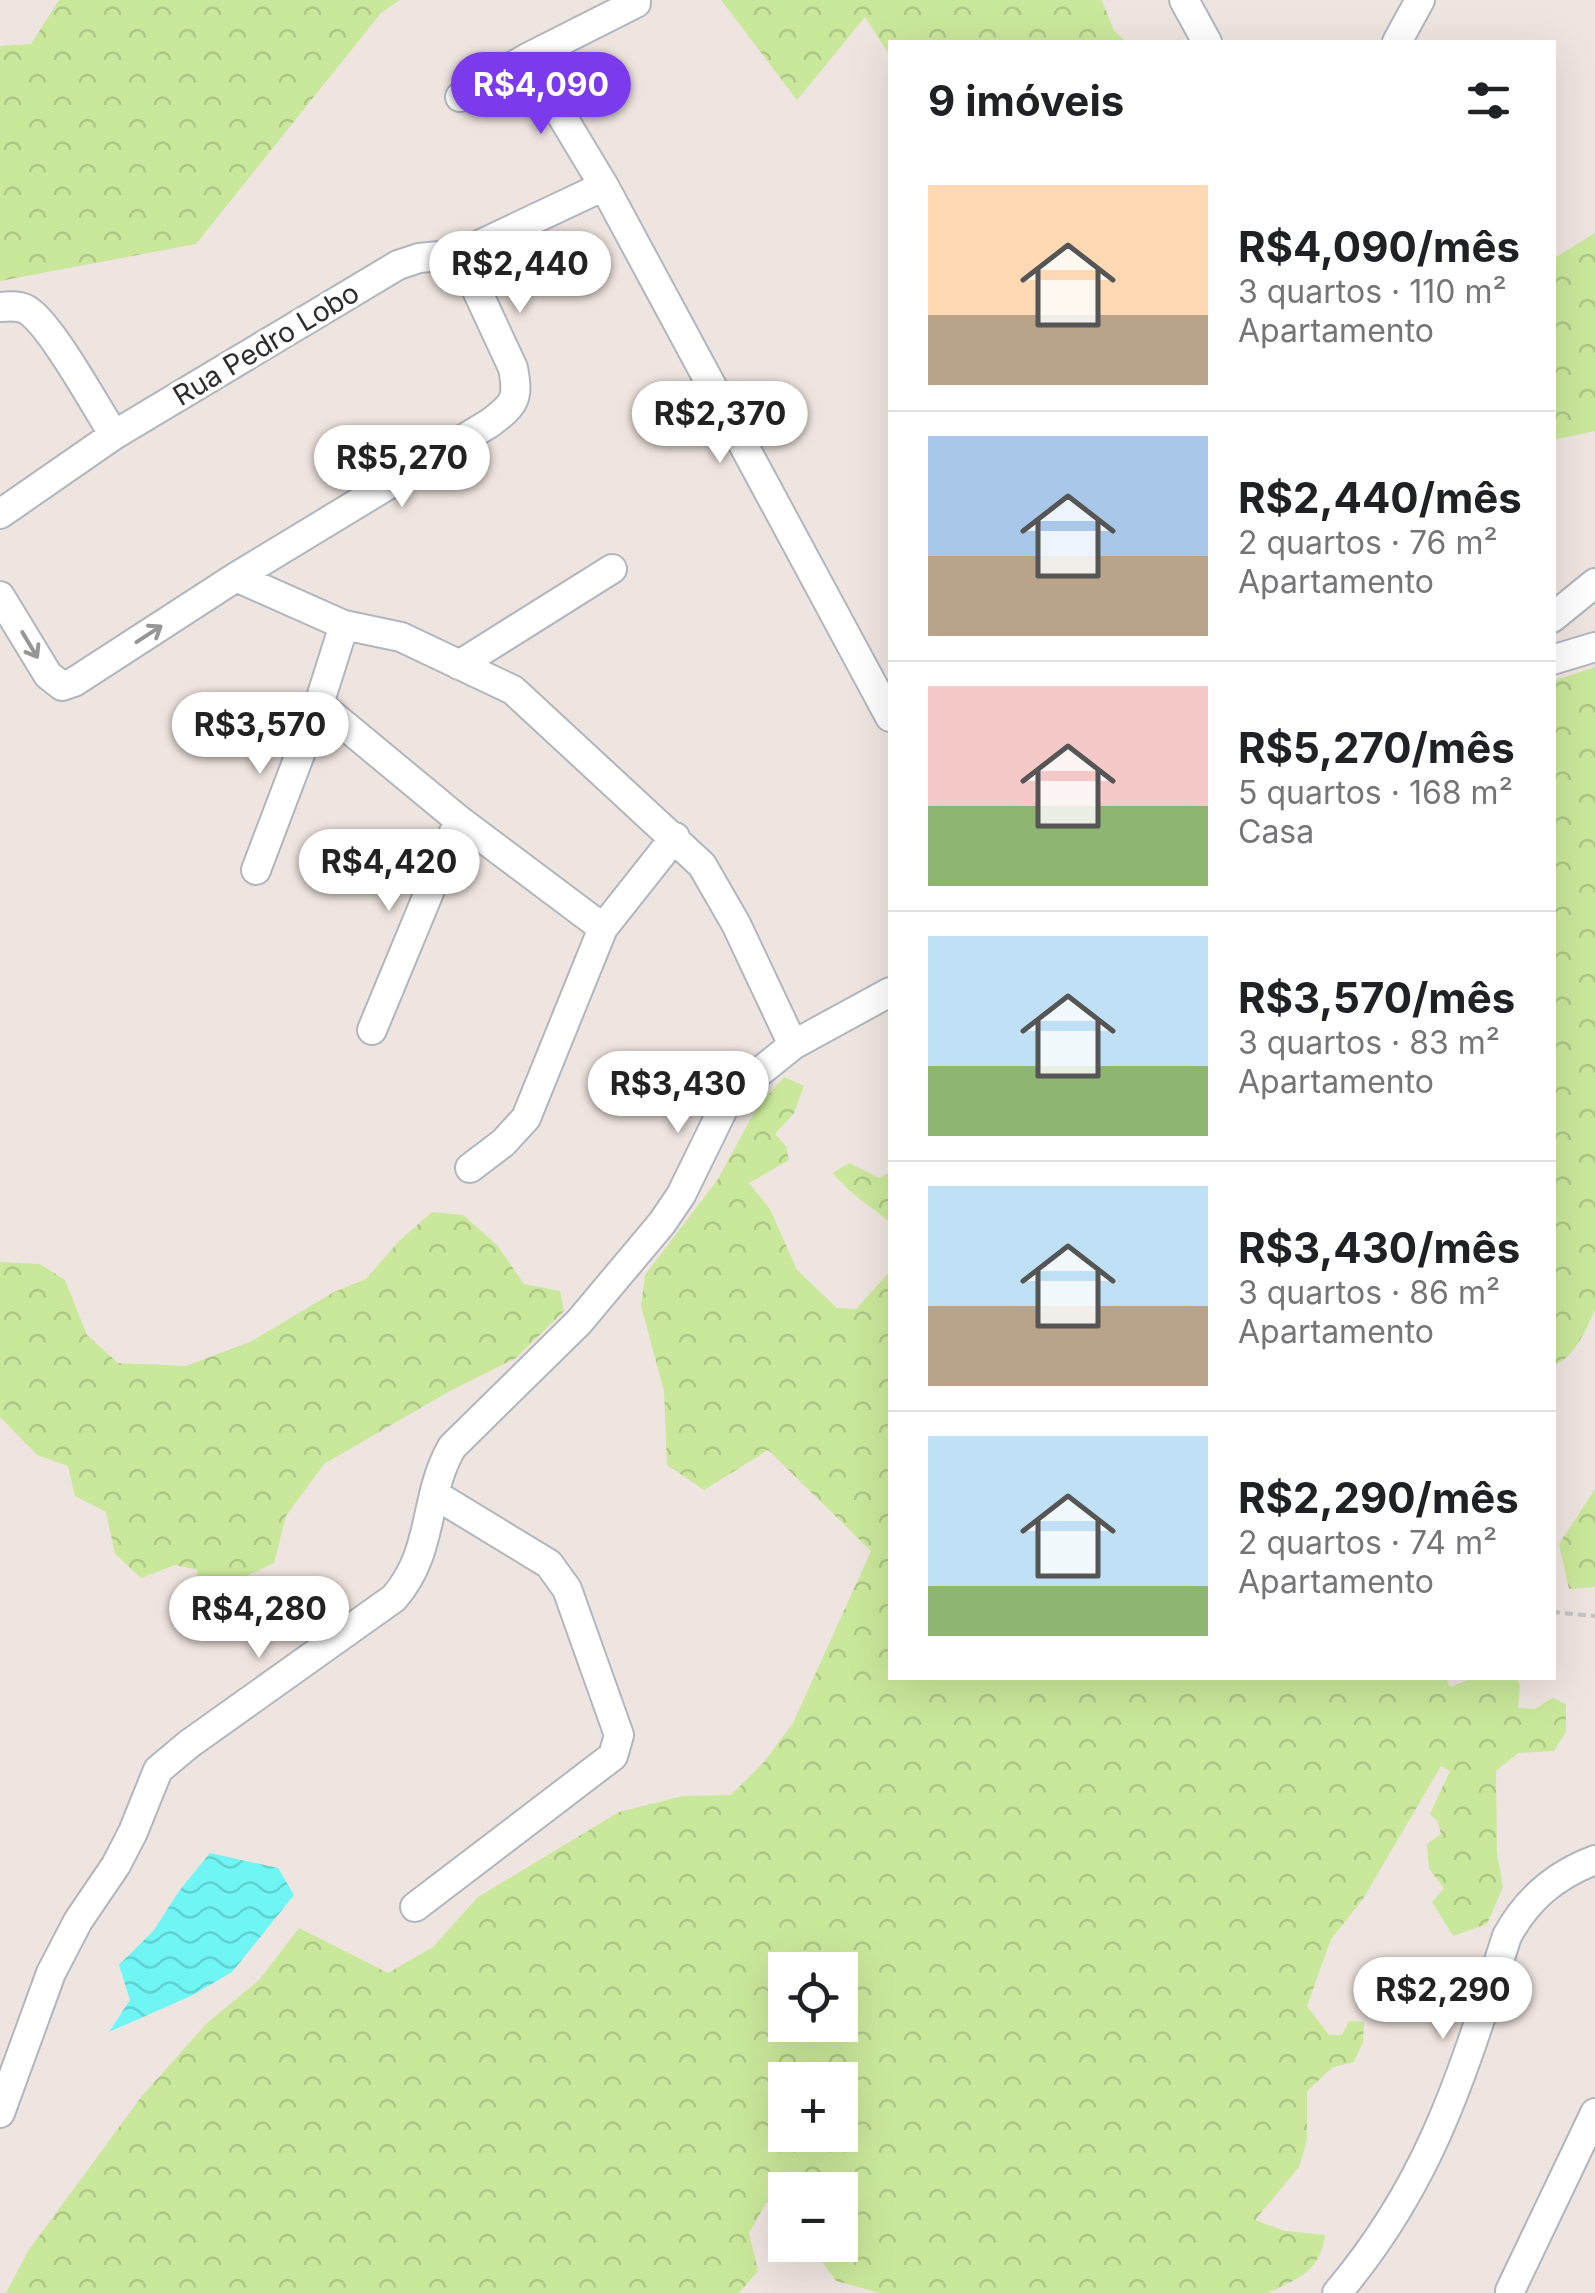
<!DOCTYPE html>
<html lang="pt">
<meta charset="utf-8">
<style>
body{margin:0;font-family:Inter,sans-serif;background:#f2f2f2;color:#202124;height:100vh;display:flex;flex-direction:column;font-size:38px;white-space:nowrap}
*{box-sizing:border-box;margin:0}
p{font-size:32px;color:#757577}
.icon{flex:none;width:55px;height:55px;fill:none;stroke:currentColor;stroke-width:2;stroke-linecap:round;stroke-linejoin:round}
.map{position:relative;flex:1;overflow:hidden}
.panel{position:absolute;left:888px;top:40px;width:668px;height:1640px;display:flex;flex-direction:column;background:#fff;border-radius:0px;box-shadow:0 10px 40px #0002}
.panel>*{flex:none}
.controls{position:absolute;left:768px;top:1952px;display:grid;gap:20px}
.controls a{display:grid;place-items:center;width:90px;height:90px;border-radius:0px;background:#fff;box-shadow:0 10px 40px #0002;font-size:50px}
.price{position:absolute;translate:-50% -85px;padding:0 22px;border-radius:35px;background:#fff;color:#222;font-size:32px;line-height:65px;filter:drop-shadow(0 2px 5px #0008)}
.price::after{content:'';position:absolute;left:50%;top:60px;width:30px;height:22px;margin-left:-15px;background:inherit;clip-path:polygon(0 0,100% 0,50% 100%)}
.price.selected{background:#7c3aed;color:#fff}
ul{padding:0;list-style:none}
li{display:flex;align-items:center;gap:30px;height:250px;padding:0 40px}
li+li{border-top:2px solid #e0e0e0}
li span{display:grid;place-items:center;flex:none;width:280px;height:200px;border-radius:0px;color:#555}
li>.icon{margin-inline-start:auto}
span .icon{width:120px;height:120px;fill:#fffc;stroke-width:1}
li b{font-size:42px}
h2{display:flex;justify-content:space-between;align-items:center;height:120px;padding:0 40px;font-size:42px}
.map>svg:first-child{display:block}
.forest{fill:url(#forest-crowns);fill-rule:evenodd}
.water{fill:url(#water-waves)}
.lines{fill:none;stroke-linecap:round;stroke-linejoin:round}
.minor-casing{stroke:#b0b6be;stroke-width:32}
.path{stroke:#c4c4c4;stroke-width:4;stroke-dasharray:8 5;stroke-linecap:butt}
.minor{stroke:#fff;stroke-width:28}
.oneway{stroke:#969696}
.labels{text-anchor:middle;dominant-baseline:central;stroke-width:8;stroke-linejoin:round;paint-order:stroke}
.street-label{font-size:28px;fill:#2e2e2e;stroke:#fff}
</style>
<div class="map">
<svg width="1595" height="2293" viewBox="0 0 1595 2293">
<defs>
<pattern id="forest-crowns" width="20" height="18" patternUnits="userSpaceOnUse" patternTransform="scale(2.5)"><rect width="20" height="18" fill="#cae89b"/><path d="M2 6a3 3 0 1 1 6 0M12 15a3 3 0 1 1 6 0" fill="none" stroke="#aec786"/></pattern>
<pattern id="water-waves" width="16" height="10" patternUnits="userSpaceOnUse" patternTransform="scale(2.5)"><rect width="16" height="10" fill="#6ff5f4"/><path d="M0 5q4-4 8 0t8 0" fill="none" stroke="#60d2d2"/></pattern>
</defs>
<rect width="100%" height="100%" fill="#efe5e0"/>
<!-- forest -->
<path class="forest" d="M 59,0 L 400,0 L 381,13 L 196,244 L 0,281 L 0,46 L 31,44 Z
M 721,0 L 1102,0 L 1114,31 L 1127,42 L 890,42 L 890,56 L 865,17 L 797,100 Z
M 1595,233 L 1595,431 L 1553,440 L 1553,259 Z
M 1595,667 L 1595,1309 C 1586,1330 1575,1357 1553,1366 L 1553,681 Z
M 784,1077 L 804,1086 L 794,1113 L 775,1134 L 786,1146 L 789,1160 L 749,1183 L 770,1209 L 797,1270 L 837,1308 L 856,1309 L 890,1271 L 890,1678 L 1446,1678 L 1450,1687 L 1473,1678 L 1517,1678 L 1520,1686 L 1518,1708 L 1535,1709 L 1552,1698 L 1566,1704 L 1566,1732 L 1554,1751 L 1518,1753 L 1496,1771 L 1497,1853 L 1503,1887 L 1487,1924 L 1453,1936 L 1432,1902 L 1444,1888 L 1429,1869 L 1427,1844 L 1441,1834 L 1438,1822 L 1430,1814 L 1450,1771 L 1441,1766 L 1363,1899 L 1331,1939 L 1307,2006 L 1329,2035 L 1342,2035 L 1349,2021 L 1364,2022 L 1363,2042 L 1354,2062 L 1333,2067 L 1307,2091 L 1307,2140 L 1299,2167 L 1255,2220 L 1285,2231 L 1325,2235 C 1320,2272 1299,2278 1268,2293 L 880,2293 L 836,2281 L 810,2245 L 840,2245 L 840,2212 L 845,2206 L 840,2190 L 785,2190 L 785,2197 L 766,2203 L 749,2233 L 758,2271 L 739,2293 L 6,2293 L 28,2251 L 142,2096 L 207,2023 L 259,1980 L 299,1928 L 388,1973 L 433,1947 L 478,1897 L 619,1812 L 683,1796 L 731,1795 L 764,1762 L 793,1723 L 871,1551 L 768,1450 L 704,1490 L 667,1465 L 664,1391 L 641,1306 L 645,1275 L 718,1179 L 756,1109 ZM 785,1970 L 840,1970 L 840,2025 L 785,2025 ZM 840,2080 L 840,2135 L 785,2135 L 785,2080 Z
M 850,1163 L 879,1178 L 890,1172 L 890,1222 L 852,1193 L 832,1173 Z
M 432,1212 L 463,1215 L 497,1245 L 524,1284 L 560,1291 L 564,1311 L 516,1358 L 450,1391 L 324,1464 L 286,1516 L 274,1563 L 236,1581 L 206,1609 L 188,1599 L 198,1570 L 175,1565 L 141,1578 L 115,1554 L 106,1512 L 75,1496 L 68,1466 L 37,1455 L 0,1417 L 0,1262 L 40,1264 L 65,1280 L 87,1335 L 118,1363 L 186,1366 L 252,1341 L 334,1292 L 366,1279 L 399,1241 Z
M 1595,1489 L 1595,1587 L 1569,1589 L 1559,1544 Z"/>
<!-- water -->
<path class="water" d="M 210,1853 L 278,1868 L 294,1895 L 232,1972 L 191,1996 L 109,2032 L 130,2000 L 119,1965 L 154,1930 L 179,1891 Z"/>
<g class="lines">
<defs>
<path id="minor" d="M 1184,0 L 1207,42
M 1397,42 L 1420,0
M 527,58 L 604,186 L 890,717
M 460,97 L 527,58 L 636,3
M 0,307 C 10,306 22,305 30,312 C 54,330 96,407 114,435
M 0,514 L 114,435 L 398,265 L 419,258 L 460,254 L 604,186
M 236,577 L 344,625 L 401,637 L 513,690 L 702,865 L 736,924 L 793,1045
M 0,596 L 48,675 L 62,686 L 74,682 L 236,577 L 490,423 C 515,404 519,399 513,368 L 460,254
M 1552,618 L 1595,583
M 1552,660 L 1595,647
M 459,665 L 612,569
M 319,704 L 459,820 L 603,928
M 256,870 L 319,704 L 344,625
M 372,1030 L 459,820
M 470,1168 L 503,1143 L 526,1118 L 603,928 L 675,837
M 415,1907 L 613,1756 L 619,1735 L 567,1589 L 549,1564 L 434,1494
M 0,2113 L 51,1973 L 78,1921 L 116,1865 L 133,1832 L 158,1770 L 189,1744 L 394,1598 C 435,1551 423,1497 452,1447 L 579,1322 L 662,1223 L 681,1195 L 725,1105 L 736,1091 L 793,1045 L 890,992
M 1510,2291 L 1595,2113
M 1337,2293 C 1432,2181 1463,2072 1507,1936 C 1527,1899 1555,1875 1595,1860"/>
</defs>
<!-- minor casing -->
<use href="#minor" class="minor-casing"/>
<!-- path -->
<path class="path" d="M 1552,1612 L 1595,1616"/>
<!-- minor -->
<use href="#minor" class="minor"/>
</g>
<!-- one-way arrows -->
<defs><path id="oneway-shaft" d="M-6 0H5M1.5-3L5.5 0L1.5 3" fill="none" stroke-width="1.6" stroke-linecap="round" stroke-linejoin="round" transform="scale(2.5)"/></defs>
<g class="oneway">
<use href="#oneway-shaft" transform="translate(149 634) rotate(-33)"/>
<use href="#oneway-shaft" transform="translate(30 645) rotate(59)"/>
</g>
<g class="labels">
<!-- street labels -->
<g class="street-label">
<text transform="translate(266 344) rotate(-31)">Rua Pedro Lobo</text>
</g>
</g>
</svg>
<div class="controls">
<a><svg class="icon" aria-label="locate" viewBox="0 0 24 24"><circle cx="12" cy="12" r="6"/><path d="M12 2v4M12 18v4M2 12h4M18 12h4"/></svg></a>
<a>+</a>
<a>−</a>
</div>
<b class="price selected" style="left:541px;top:137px">R$4,090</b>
<b class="price" style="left:520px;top:316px">R$2,440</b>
<b class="price" style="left:720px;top:466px">R$2,370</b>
<b class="price" style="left:402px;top:510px">R$5,270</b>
<b class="price" style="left:260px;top:777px">R$3,570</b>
<b class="price" style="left:389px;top:914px">R$4,420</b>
<b class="price" style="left:678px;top:1136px">R$3,430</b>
<b class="price" style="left:259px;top:1661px">R$4,280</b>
<b class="price" style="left:1443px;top:2042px">R$2,290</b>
<section class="panel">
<h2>9 imóveis<svg class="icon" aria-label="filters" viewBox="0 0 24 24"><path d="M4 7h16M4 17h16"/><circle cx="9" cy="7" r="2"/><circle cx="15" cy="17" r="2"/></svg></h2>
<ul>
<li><span style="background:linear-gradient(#ffd9b3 65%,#b9a48a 0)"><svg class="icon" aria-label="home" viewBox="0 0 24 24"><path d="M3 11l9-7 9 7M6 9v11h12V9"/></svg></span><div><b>R$4,090/mês</b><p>3 quartos · 110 m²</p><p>Apartamento</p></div></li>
<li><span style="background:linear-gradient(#a9c7e8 60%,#b9a48a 0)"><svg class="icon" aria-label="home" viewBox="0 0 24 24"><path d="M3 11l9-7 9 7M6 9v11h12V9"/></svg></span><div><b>R$2,440/mês</b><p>2 quartos · 76 m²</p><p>Apartamento</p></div></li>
<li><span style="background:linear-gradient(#f6c9c9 60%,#8fb573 0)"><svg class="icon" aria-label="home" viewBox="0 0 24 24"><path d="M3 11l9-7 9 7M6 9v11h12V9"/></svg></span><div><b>R$5,270/mês</b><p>5 quartos · 168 m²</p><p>Casa</p></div></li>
<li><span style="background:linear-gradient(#bfe0f5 65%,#8fb573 0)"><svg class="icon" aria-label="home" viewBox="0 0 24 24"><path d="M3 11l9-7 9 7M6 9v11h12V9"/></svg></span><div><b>R$3,570/mês</b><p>3 quartos · 83 m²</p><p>Apartamento</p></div></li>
<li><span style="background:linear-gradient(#bfe0f5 60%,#b9a48a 0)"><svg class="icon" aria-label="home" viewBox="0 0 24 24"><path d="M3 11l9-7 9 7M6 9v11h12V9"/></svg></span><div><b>R$3,430/mês</b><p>3 quartos · 86 m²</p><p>Apartamento</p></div></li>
<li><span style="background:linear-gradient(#bfe0f5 75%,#8fb573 0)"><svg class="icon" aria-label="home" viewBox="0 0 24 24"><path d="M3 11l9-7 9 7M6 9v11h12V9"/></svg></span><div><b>R$2,290/mês</b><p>2 quartos · 74 m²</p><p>Apartamento</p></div></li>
</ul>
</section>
</div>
